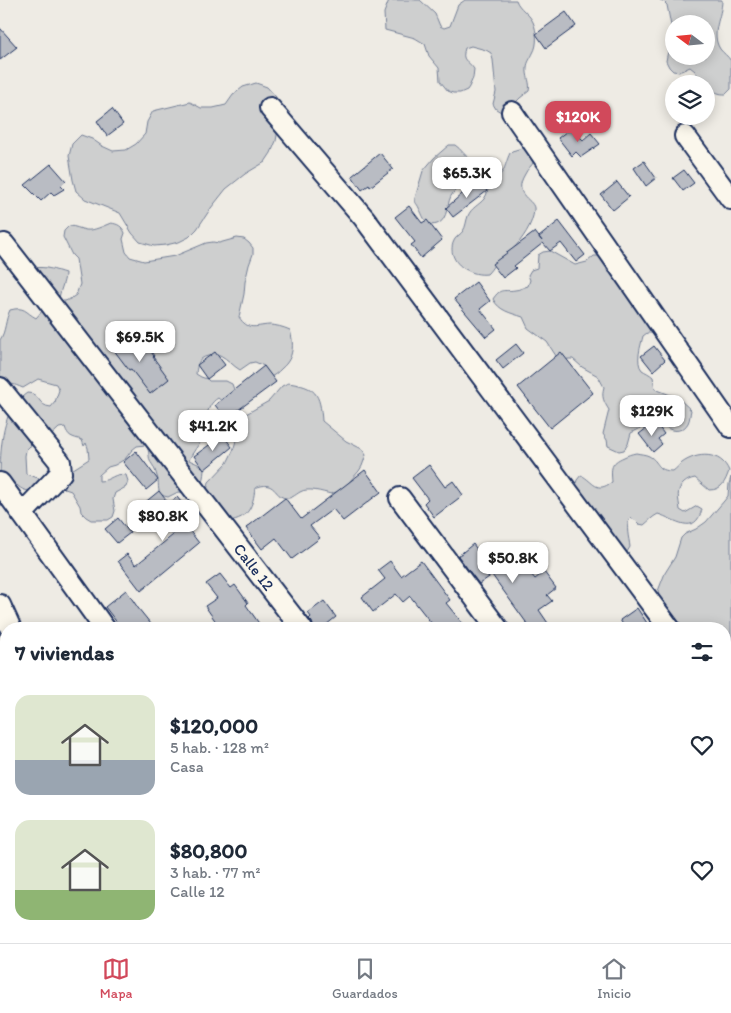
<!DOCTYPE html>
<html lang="es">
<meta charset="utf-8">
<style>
body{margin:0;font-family:Itim,sans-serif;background:#f2f2f3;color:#1f2937;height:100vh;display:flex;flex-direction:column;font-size:19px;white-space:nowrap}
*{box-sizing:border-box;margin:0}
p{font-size:16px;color:#747a83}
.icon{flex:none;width:28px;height:28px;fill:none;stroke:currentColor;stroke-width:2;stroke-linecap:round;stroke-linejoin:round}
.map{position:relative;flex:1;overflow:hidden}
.sheet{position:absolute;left:0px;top:622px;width:731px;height:321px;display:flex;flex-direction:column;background:#fff;border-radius:20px 20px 0 0;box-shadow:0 2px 12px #0003}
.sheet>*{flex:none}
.needle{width:32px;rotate:286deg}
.buttons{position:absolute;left:665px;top:15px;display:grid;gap:10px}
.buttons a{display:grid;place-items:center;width:50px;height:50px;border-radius:50%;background:#fff;box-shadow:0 2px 12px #0003;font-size:25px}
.price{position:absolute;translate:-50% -42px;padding:0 11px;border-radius:10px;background:#fff;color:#222;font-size:16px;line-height:32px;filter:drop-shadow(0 1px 2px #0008)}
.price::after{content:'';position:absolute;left:50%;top:30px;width:15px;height:11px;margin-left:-8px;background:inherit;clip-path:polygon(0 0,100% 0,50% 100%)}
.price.selected{background:#d1495b;color:#fff}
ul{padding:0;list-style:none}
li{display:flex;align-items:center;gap:15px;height:125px;padding:0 15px}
li span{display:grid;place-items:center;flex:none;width:140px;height:100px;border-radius:15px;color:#555}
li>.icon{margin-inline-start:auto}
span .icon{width:60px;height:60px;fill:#fffc;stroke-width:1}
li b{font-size:21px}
h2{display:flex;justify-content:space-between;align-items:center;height:60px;padding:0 15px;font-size:21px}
.tabs{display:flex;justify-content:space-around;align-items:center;height:70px;border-top:1px solid #e0e1e3;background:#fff;font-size:14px;color:#747a83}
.tabs a{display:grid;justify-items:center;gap:2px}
.tabs .selected{color:#d1495b}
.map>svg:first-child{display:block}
.green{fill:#cecfcf;stroke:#747f96;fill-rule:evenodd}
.building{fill:#b9bcc3;stroke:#1b2f5e}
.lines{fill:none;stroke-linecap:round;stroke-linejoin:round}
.minor-casing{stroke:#1b2f5e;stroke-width:24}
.minor{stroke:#fbf7ec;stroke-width:20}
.labels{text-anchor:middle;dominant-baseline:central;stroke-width:4;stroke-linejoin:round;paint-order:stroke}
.street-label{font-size:16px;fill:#1b2f5e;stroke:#fbf7ec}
</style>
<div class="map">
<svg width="731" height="943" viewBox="0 0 731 943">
<rect width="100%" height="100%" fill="#eeebe4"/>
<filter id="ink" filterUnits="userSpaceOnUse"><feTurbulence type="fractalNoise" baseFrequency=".02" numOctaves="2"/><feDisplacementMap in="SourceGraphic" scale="10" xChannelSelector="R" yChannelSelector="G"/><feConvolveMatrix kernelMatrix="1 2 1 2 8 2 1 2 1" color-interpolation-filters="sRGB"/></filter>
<g filter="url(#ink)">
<!-- green -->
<path class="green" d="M 389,0 L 420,0 L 435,14 L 440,26 L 444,28 L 450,26 L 458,5 L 465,0 L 516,0 C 519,9 529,13 533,22 C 537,31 538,45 533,53 C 531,58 527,62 527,68 C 526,76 531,83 529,91 L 520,98 L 507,111 L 501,112 L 496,109 L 493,104 L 496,92 L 493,60 L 491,53 L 486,50 L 471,46 L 465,48 C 461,62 467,59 474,69 L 473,78 L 469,87 L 467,90 L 460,93 L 453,93 L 448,91 L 440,81 L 439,68 L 429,56 L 425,44 L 415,38 L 385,30 L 384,13 Z
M 660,0 L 722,0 C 722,17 710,33 720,49 C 723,53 728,56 731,61 L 731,89 L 726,94 C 722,94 721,94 718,93 C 713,91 716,91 712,87 C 705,81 698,80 695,71 L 690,67 L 679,72 L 673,71 L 669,67 L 666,61 L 672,31 L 667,5 L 663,1 ZM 674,24 L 706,24 L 706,56 L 674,56 Z
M 256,83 L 267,87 L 276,97 L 280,118 L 276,141 L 271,153 L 265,162 L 245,174 L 226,189 L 211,208 L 197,229 L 189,237 L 179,242 L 166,245 L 154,246 L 140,242 L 132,233 L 120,213 L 85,199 L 76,191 L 73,180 L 69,156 L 72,144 L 81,135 L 92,139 L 102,146 L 113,151 L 126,150 L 136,144 L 145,134 L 147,122 L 153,111 L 190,102 L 201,108 L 213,108 L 226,105 L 233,95 L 243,87 Z
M 449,145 L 455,145 C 461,149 465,156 471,160 C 476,163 482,163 487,166 C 483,180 478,172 470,177 C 466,179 465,183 462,186 C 459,188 455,190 453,193 C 446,201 449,220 437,224 C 425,228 423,214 419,208 C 417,203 415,204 415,198 L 423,171 L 434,158 Z
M 522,148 L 529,150 L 534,161 C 532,166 527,169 525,174 C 511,197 536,199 534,210 C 533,224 522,240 512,250 C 510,252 507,252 505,254 C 502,257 497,261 494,265 C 492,268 490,271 487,274 C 479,275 472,273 465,269 C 454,263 448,250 455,239 C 457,236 461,234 463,231 C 466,227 466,221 468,216 C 471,208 479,205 484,199 C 488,194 488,187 491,181 C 507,172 503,168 510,153 L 512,151 Z
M 111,223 C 118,224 122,226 125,233 L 123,239 L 126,252 L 130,257 L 144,261 L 175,256 L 206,243 L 213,242 L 219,243 L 237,238 L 244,239 L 249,243 L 253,248 L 253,254 L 249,265 L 245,282 L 244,294 L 239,317 C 248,331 255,326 269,325 C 276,325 283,327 290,330 C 294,344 294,358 282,368 C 277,373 274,376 268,378 L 264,366 L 255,362 L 250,363 L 240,370 C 233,366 228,359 220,355 C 216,354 212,355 208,356 C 198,358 197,365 196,374 L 201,377 L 207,379 L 209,381 L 226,381 L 232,384 L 236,395 L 223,402 L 218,398 C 203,407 208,425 202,439 C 198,446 192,453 189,460 L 200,465 L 204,470 C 203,483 201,486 190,493 L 178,492 L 168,497 C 157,495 159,490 158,480 C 157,476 156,472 154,468 C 153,465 151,463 150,461 C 148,454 150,450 145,445 L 137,446 L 132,450 L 125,459 L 115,465 L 108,467 L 99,475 L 99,481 C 111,481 114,472 126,475 L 128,481 L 126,487 L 115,493 L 113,499 L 115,511 L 113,517 L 108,520 L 91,520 L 86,517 L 81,512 L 80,506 L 71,491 L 65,489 L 62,484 L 67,473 L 89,459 L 88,448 L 86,443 L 84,446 L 82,440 C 72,437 68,437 65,427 L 59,428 L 42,444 L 30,446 L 26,450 L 25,456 L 26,474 L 44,480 L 33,491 C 26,491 22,490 17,485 L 12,487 L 0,486 C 0,461 0,428 13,406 C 16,400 22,397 27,393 C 41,393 37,406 51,407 L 55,402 L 59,390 L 56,384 L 38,379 L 23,388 C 13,384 10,382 0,387 L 0,340 C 6,331 5,320 10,310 C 25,306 25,312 36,318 L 44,309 L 34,268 C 45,266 55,270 65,273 C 65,283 59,291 59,301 L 65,301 L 70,299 L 76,295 L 80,284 L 76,259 L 72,255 L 63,237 L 64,231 L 69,226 C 75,226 80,229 86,230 C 94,231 103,226 111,223 Z
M 550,251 L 575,265 L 587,262 L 594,256 L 601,256 L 607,265 L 607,271 L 617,277 L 656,328 L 653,333 L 647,333 L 643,336 C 641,345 635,362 642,370 C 645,372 650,374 653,377 L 655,389 L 678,398 L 691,410 C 690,414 690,419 688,423 C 684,431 673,433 666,427 C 663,425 660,421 656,419 L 650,420 L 641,428 L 631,433 L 628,444 L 624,450 L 619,451 L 608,446 L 607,440 L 603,434 L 609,410 C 604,402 601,397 604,387 L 598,376 L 582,367 L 573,359 L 568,359 L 562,362 L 558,359 L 547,342 L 528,328 L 523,317 C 511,313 499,311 493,299 C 501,287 503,292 515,290 C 519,290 524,287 528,286 L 530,280 L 528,275 L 531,270 L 537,268 L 538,255 L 543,252 Z
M 288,383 C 316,387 320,393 322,421 L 346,441 L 362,449 L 366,455 L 362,466 L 359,471 L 343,489 L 331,494 C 322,492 308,487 300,492 C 295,495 291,499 286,498 C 274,497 276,479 255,488 C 253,506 249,518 229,521 L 205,498 L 209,482 L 227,463 L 233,451 L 242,420 L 246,414 L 269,401 L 282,386 Z
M 636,453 C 640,454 645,454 649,456 C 660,462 656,471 673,471 C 676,469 679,465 682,463 C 697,452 721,451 729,471 C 725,482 722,490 709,490 L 695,478 C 690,479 688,480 684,483 C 675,491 679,499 680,510 L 685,513 L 697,506 L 702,509 C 695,537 675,519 658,514 C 652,517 649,521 644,525 L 639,524 L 635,520 L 630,518 C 625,527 629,537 630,547 L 627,552 L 621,553 L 573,492 L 577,480 L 581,475 C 594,482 596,494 612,482 C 611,468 610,463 624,457 C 628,455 631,454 636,453 Z
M 731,477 L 731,727 L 727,724 C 730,713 731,700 725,690 L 725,629 L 678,629 L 661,610 L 658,591 L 665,573 L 675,557 L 681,538 L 685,534 L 696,529 L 706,522 L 724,501 L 728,496 L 729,484 Z
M 725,868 C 729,874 728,880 729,888 C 729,897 731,904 725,912 Z
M 600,938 L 725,938 L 731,943 L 599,943 Z"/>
<!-- building -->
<path class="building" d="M 566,12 L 576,26 L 546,48 L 536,34 Z
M 0,28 L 17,47 L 0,60 Z
M 112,109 L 123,124 L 107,136 L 97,121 Z
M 571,128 L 583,140 L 591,133 L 600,144 L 581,157 L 576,152 L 572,156 L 558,138 Z
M 380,153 L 393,169 L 370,187 L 369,185 L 362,190 L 352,176 Z
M 644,161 L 656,178 L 646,186 L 634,168 Z
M 51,164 L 66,181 L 61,186 L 64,189 L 54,195 L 51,192 L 41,201 L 25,185 Z
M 684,170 L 694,183 L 683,191 L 673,178 Z
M 478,180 L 487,191 L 453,217 L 446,208 Z
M 617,182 L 629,197 L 613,210 L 601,195 Z
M 409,206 L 422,223 L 427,220 L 442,240 L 421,258 L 411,245 L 415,242 L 395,217 Z
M 559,221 L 585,255 L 576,262 L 561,243 L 550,251 L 543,243 L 514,266 L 516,268 L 503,278 L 492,264 L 535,232 L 542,241 L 539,237 Z
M 476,282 L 490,301 L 480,309 L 496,329 L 486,337 L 454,299 Z
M 117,333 L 130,350 L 143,340 L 154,356 L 153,357 L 169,379 L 150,394 L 131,369 L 129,370 L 107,341 Z
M 516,344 L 523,353 L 503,369 L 496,360 Z
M 654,346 L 665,360 L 653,371 L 641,356 Z
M 215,352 L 225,365 L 207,379 L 197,365 Z
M 561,352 L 593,393 L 550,428 L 518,387 Z
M 264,366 L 276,382 L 226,419 L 215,405 Z
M 655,422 L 664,434 L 658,439 L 662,444 L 653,452 L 639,434 Z
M 223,435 L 232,447 L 204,470 L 194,456 Z
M 136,451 L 158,480 L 146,490 L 123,462 Z
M 429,465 L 445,487 L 453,481 L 463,495 L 434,517 L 424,503 L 428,499 L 412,478 Z
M 365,470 L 381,492 L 343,521 L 333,509 L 310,526 L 320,538 L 292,559 L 276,538 L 262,549 L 246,528 L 285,498 L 301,519 Z
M 159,491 L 169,504 L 177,497 L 194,518 L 185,525 L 199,543 L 141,591 L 118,561 L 127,554 L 136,565 L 173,535 L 156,514 L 153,516 L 143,504 Z
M 118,518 L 130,533 L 117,543 L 105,529 Z
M 473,544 L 485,560 L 493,554 L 497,560 L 511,550 L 523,566 L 524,565 L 535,579 L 544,572 L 556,588 L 547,595 L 552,601 L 539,610 L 552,629 L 531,629 L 492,575 L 479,584 L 458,556 Z
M 390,561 L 401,576 L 421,561 L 450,600 L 446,603 L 463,624 L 457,629 L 436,629 L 410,596 L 403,602 L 396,594 L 373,612 L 362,597 L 385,579 L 378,570 Z
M 220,574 L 231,588 L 235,585 L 248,603 L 246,605 L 263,629 L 221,629 L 205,606 L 217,598 L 206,584 Z
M 126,590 L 138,608 L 155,629 L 122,629 L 105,607 Z
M 324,601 L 336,617 L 321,629 L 314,629 L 312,622 L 309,619 L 311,617 L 308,613 Z
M 637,608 L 651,629 L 626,629 L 620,620 Z"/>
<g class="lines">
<defs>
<path id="minor" d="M 270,108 L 364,218 L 670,629
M 512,112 L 731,427
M 685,136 L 731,199
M 4,244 L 302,629
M 0,388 L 60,462 L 61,473 L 22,514
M 0,483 L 105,629
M 400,498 L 498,629
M 0,605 L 11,629
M 725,703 L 731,711
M 0,851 L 6,846
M 0,887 L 6,896
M 725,927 L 731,935
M 38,938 L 43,943
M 242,938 L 246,943
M 537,938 L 541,943
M 421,943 L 429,938"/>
</defs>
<!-- minor casing -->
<use href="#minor" class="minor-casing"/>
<!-- minor -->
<use href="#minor" class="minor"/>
</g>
</g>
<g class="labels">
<!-- street labels -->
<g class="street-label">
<text transform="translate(254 567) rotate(52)">Calle 12</text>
</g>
</g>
</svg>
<div class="buttons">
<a><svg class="needle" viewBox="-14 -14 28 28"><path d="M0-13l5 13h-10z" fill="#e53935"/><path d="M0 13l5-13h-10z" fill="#747a83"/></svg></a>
<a><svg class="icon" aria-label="layers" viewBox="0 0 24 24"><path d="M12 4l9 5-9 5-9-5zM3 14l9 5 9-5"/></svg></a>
</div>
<b class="price selected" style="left:578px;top:143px">$120K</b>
<b class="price" style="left:467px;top:199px">$65.3K</b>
<b class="price" style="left:140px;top:363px">$69.5K</b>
<b class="price" style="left:652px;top:437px">$129K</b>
<b class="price" style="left:213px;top:452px">$41.2K</b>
<b class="price" style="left:163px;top:542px">$80.8K</b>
<b class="price" style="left:513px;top:584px">$50.8K</b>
<section class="sheet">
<h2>7 viviendas<svg class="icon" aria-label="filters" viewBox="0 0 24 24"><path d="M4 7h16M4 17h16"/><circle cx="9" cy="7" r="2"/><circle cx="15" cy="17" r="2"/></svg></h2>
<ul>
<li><span style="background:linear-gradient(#dfe7d0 65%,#9aa5b1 0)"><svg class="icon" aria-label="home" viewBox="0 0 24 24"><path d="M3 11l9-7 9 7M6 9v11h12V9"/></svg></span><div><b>$120,000</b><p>5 hab. · 128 m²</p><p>Casa</p></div><svg class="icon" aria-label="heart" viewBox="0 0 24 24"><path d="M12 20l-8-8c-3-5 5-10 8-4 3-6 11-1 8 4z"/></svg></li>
<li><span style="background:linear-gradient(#dfe7d0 70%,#8fb573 0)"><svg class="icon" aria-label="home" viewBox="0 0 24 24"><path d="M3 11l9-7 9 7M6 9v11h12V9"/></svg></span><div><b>$80,800</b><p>3 hab. · 77 m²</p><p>Calle 12</p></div><svg class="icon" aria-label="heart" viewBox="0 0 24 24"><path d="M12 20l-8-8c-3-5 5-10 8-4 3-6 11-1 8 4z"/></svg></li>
</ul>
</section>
</div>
<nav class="tabs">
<a class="selected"><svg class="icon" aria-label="map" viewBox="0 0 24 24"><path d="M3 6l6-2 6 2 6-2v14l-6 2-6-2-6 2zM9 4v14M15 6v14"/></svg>Mapa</a>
<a><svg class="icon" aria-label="saved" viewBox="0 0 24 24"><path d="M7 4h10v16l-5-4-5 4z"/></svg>Guardados</a>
<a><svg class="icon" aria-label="home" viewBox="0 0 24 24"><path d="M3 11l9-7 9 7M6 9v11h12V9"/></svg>Inicio</a>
</nav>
